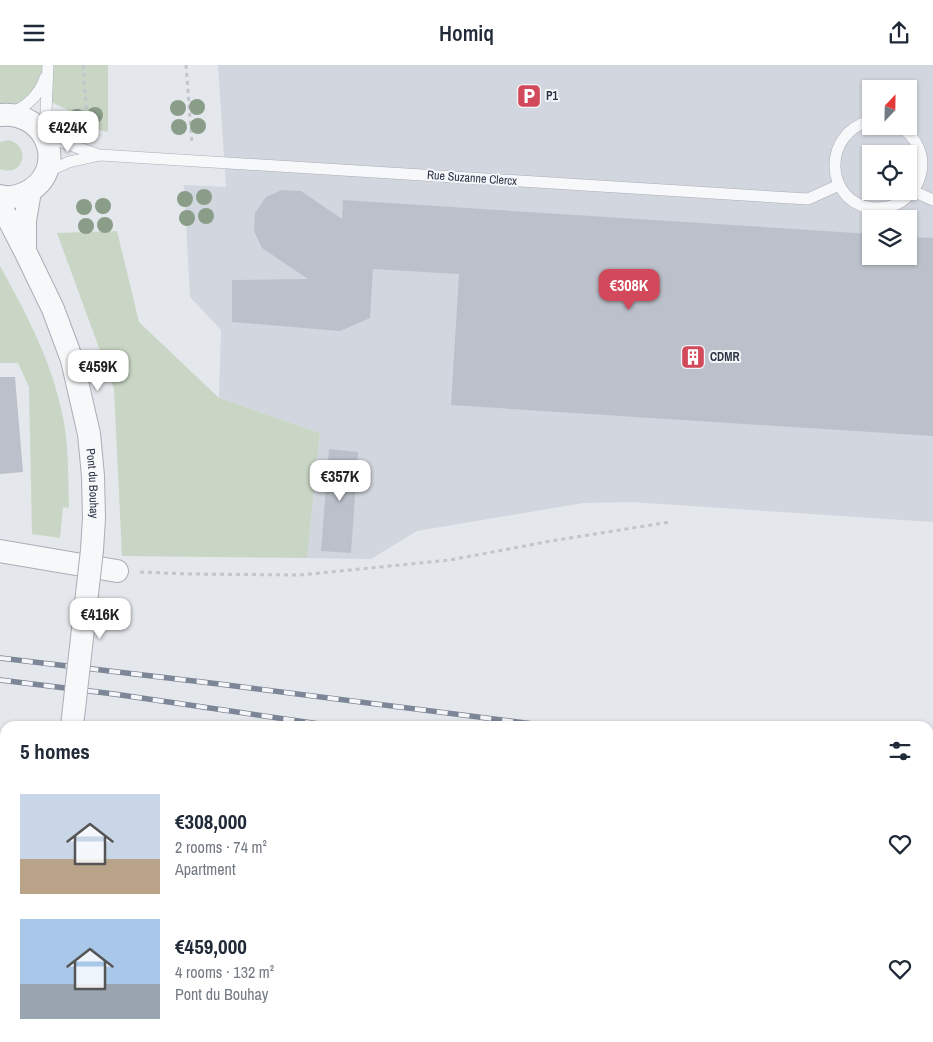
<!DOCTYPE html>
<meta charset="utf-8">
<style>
body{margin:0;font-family:"Archivo Narrow",sans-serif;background:#f2f2f3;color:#1f2937;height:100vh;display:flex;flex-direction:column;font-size:19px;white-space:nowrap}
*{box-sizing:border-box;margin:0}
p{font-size:16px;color:#747a83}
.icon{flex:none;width:28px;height:28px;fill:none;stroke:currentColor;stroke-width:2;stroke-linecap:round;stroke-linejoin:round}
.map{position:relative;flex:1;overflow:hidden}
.side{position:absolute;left:0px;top:656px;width:934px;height:321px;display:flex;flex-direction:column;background:#fff;border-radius:15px 15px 0 0;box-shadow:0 1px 4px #0004}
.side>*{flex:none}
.needle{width:32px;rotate:22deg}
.fabs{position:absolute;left:862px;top:15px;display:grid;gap:10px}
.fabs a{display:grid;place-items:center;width:55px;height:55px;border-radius:0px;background:#fff;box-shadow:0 1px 4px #0004;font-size:25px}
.price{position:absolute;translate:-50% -42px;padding:0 11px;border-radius:10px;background:#fff;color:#222;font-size:16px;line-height:32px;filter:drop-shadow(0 1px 2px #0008)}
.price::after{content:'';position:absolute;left:50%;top:30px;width:15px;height:11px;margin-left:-8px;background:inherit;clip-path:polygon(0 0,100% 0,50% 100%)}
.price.selected{background:#d1495b;color:#fff}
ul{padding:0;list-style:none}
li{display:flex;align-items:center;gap:15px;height:125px;padding:0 20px}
li span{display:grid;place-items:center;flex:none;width:140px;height:100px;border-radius:0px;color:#555}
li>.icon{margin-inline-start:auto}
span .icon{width:60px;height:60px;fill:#fffc;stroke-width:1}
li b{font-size:21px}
h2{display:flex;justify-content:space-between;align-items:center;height:60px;padding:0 20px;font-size:21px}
header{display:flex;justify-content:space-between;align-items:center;height:65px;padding:0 20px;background:#fff;font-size:22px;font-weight:600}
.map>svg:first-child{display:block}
.built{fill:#d2d6de;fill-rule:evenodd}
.green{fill:#c9d6c5}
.building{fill:#bbc0ca}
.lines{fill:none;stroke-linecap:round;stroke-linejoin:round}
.lane-casing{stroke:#a9aeb7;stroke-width:12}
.street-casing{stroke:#a9aeb7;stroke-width:24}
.path{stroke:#c2c5cb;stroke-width:3;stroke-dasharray:4 4;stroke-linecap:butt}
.lane{stroke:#f7f8fa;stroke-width:11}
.street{stroke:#f7f8fa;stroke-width:22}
.rail-casing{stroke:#7d8696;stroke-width:5.5}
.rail{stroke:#f4f6f9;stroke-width:4;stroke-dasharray:11;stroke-linecap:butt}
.street-bridge-casing{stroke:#a9aeb7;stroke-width:24;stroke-linecap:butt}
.street-bridge{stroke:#f7f8fa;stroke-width:22}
.tree{fill:#899d89}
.labels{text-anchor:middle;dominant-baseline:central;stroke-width:4;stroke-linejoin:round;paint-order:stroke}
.poi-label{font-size:12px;font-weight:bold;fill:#2b3445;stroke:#f4f6f9;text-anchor:start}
.street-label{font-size:12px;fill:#2b3445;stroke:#f4f6f9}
</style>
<header><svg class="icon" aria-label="menu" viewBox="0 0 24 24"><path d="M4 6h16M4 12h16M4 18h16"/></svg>Homiq<svg class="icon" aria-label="share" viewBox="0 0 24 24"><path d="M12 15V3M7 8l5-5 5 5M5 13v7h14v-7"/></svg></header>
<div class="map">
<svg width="933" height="977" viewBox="0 0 933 977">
<rect width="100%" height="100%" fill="#e4e7ec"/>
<!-- built -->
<path class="built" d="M 218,0 L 933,0 L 933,457 L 631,437 L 583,438 L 417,466 L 371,494 L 307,493 L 320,368 L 219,333 L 221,265 L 190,232 L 184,120 L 226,122 ZM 871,24 L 909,24 L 909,61 L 871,61 ZM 871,89 L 909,89 L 909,126 L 871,126 ZM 871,154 L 909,154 L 909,191 L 871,191 Z
M 929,930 L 933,930 L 933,977 L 745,977 L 745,972 L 929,972 Z"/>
<!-- green -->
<path class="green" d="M 0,0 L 108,0 L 108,67 L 88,62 L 68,45 L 51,37 L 41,24 L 0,50 Z
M 8,75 C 32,80 24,113 0,104 L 0,77 Z
M 117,166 L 139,257 L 219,333 L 320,368 L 307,493 L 122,491 L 114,324 L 57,168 Z
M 0,201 C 26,248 51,295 62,348 C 69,378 68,413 69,443 L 63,442 L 60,473 L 32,469 L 29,322 L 18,298 L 0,298 Z"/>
<!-- building -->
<path class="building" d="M 282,125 L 301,126 L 342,154 L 343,135 L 871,169 L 871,191 L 909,191 L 909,172 L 933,173 L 933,371 L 451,340 L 459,209 L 373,204 L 370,253 L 340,266 L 232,257 L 232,215 L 308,214 L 262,183 L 254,166 L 255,148 L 266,132 Z
M 0,312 L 15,312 L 23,407 L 0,409 Z
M 329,384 L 358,387 L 351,488 L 321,486 Z"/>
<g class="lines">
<defs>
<path id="lane" d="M 48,0 L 45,71 L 96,89
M 11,48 C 28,41 39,30 45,13
M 871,56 C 821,67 824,139 874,143 C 882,143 890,142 897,139 C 910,132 918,122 921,107 C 925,88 915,72 900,61
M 46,107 L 69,97 L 100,90 L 808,134 L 839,120
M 913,126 L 933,135
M 929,855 L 933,855"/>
<g id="street">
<path d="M 0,50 C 51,45 69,110 23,129 C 16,132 7,133 0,131"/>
<path id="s1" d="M 0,142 L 10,157 L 25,186 L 53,244 L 72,295 L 89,369 L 93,411 L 94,453 L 92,485"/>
<path d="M 25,182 L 25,156 L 30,126"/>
<path d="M 0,486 L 117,506"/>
<path d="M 0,695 L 5,695"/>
<path d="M 0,779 L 5,780"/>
<path d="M 33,977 L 34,972"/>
</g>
</defs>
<!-- lane casing -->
<use href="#lane" class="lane-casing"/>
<!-- street casing -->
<use href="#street" class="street-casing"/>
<!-- path -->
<path class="path" d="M 83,0 L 88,67
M 186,0 L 192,79
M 140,507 L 187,509 L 300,510 L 450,495 L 551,476 L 670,457"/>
<!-- lane -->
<use href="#lane" class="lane"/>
<!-- street -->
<use href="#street" class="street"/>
<defs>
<path id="rail" d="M 0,593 L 219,619 L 549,661
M 0,615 L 114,629 L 333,661
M 929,701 L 933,702
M 929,735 L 933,736"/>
</defs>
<!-- rail casing -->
<use href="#rail" class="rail-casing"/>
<!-- rail -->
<use href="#rail" class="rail"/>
<defs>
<path id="street-bridge" d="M 72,661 L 92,485"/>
</defs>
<!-- street-bridge casing -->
<use href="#street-bridge" class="street-bridge-casing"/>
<!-- street-bridge -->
<use href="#street-bridge" class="street-bridge"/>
</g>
<!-- trees -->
<g class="tree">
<circle cx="197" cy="42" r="8"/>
<circle cx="178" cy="43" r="8"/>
<circle cx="95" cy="50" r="8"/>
<circle cx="77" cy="52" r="8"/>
<circle cx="198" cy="61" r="8"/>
<circle cx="179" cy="62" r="8"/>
<circle cx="204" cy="132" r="8"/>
<circle cx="185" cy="134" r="8"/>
<circle cx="103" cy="141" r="8"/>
<circle cx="84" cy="142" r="8"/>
<circle cx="206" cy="151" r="8"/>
<circle cx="187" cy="153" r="8"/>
<circle cx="105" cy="160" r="8"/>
<circle cx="86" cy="161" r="8"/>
</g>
<!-- icons -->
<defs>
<symbol id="parking-square" viewBox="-11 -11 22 22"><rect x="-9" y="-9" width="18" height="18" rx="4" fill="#d1495b" stroke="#f4f6f9"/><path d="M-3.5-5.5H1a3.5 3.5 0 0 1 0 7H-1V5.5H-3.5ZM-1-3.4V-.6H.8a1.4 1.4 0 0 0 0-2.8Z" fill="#fff"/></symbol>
<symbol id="building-square" viewBox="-11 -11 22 22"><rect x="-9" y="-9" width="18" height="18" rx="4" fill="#d1495b" stroke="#f4f6f9"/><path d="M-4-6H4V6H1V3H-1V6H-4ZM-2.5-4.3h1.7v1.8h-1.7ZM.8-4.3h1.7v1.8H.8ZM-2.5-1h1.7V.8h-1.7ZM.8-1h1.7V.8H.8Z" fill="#fff"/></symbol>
</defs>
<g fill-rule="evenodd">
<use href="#parking-square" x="515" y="17" width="28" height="28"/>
<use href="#building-square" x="679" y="278" width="28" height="28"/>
</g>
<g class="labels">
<!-- poi labels -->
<g class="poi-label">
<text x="546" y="31">P1</text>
<text x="710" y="292">CDMR</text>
</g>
<!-- street labels -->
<g class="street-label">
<text transform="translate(472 113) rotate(4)">Rue Suzanne Clercx</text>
<text stroke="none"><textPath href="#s1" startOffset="295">Pont du Bouhay</textPath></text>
</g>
</g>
</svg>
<div class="fabs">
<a><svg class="needle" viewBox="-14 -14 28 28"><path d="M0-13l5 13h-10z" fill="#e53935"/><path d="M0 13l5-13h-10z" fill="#747a83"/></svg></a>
<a><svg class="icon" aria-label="locate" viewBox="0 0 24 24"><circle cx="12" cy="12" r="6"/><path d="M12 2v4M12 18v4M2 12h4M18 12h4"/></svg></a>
<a><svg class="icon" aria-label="layers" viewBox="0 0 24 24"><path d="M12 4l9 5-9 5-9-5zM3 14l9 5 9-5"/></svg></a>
</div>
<b class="price" style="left:68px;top:88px">€424K</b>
<b class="price selected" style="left:629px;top:246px">€308K</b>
<b class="price" style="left:98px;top:327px">€459K</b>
<b class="price" style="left:340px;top:437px">€357K</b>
<b class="price" style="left:100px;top:575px">€416K</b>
<section class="side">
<h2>5 homes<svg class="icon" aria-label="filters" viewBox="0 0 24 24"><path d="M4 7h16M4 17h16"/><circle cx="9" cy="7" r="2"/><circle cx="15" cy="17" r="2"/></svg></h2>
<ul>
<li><span style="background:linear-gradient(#c9d6e8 65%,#b9a48a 0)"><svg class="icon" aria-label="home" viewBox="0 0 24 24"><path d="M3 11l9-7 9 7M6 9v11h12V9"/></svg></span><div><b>€308,000</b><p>2 rooms · 74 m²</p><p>Apartment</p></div><svg class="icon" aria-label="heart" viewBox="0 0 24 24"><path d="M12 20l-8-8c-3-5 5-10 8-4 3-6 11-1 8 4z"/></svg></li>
<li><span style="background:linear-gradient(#a9c7e8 65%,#9aa5b1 0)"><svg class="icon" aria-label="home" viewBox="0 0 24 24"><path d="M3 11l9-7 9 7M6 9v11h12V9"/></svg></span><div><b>€459,000</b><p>4 rooms · 132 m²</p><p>Pont du Bouhay</p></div><svg class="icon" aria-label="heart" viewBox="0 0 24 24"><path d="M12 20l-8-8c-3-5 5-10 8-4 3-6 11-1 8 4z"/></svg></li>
</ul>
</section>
</div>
